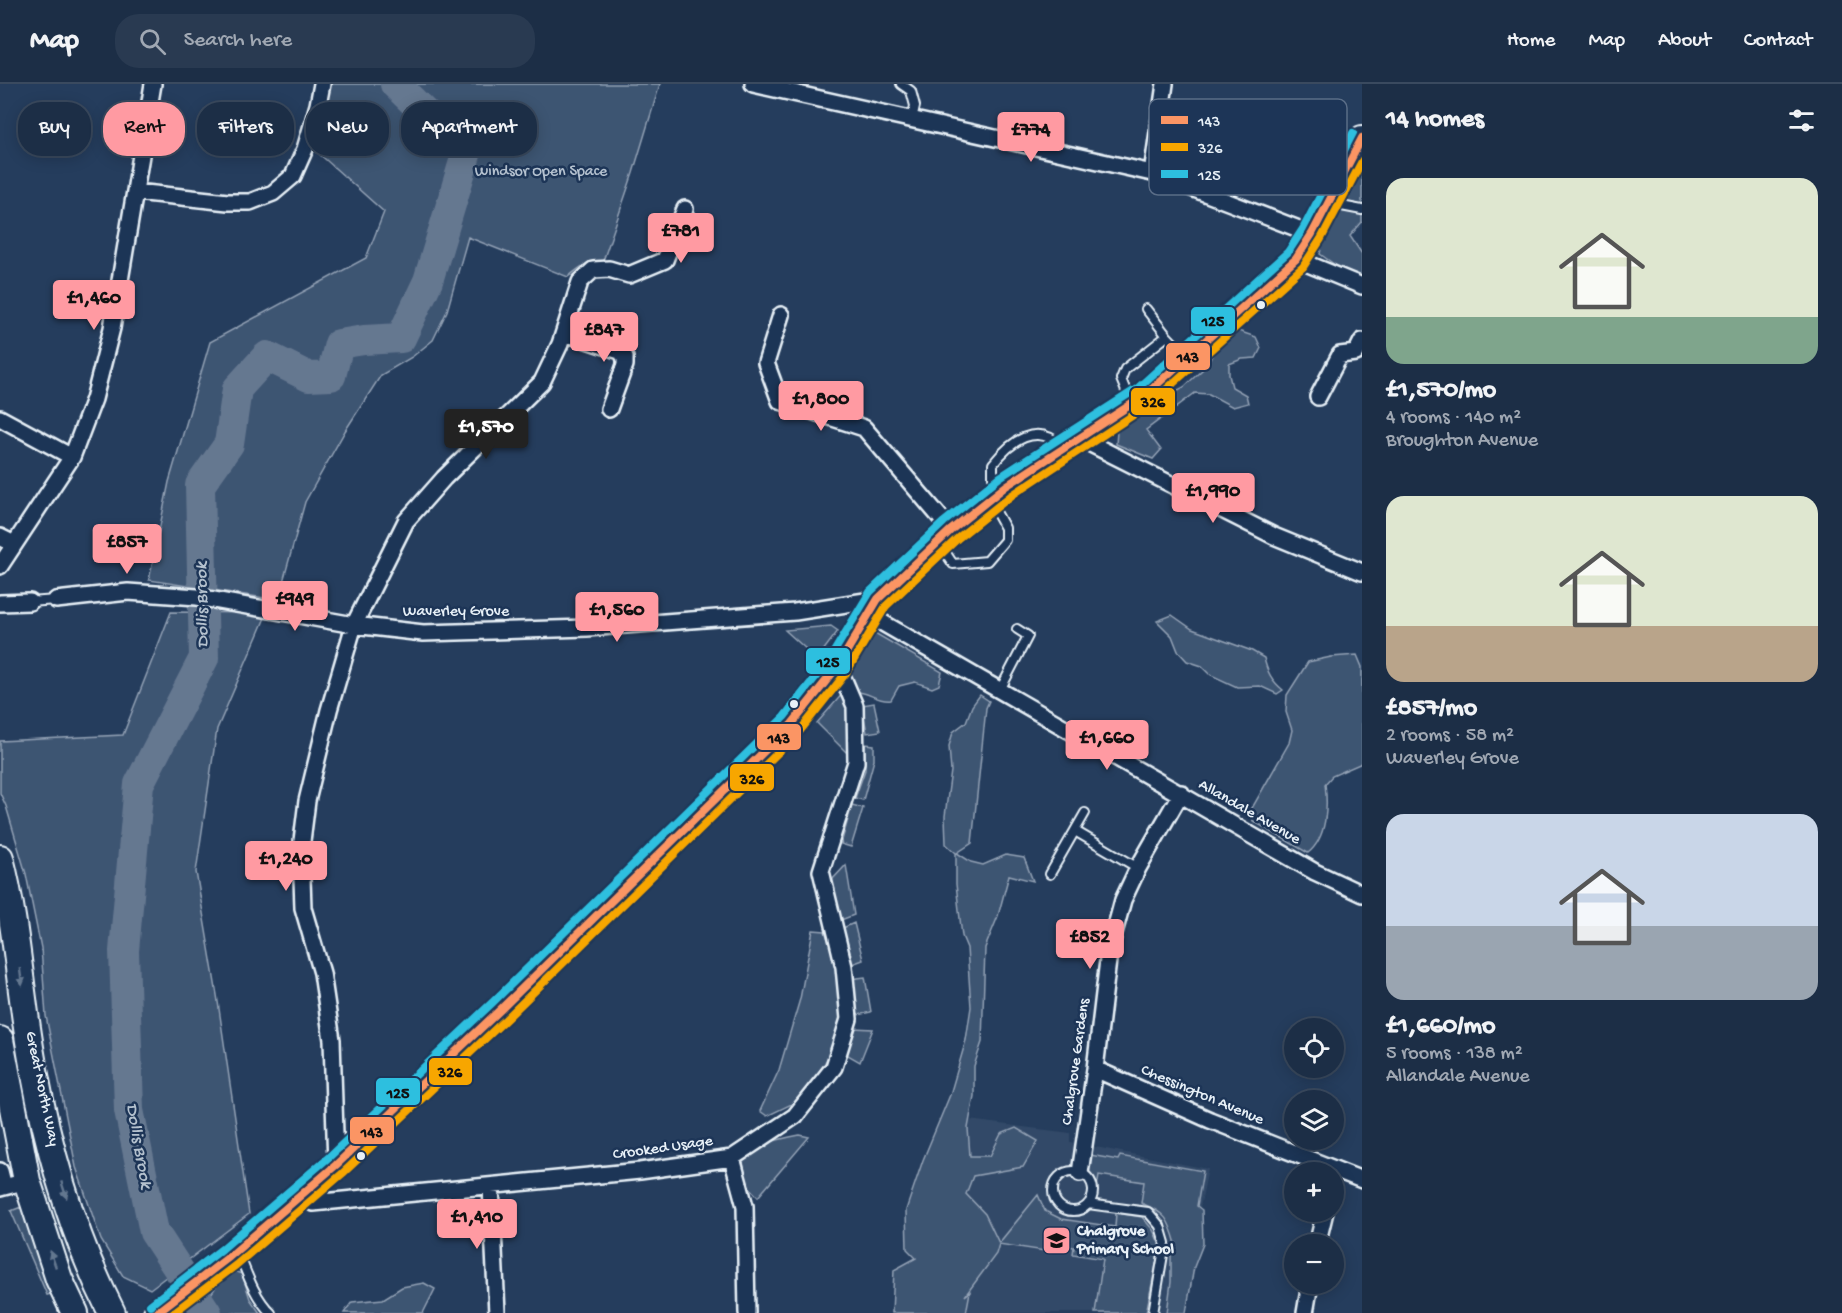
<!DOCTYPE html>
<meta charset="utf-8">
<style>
body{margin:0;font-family:"Gochi Hand",sans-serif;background:#293a51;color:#f1f3f6;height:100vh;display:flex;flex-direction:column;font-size:22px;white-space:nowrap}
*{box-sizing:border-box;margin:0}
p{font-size:20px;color:#a0a8b3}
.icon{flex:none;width:33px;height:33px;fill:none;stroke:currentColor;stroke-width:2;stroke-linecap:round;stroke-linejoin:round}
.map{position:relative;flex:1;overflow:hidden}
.details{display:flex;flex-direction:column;background:#1c2e46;width:480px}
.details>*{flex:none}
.hud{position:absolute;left:18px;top:18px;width:570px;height:54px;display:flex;gap:12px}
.fabs{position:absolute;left:1284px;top:934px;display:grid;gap:12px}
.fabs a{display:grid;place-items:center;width:60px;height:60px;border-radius:50%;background:#1c2e46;box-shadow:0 3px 15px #0003,0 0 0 2px #3a4a5f;font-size:30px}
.price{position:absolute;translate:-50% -51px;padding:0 14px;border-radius:6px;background:#ff9aa2;color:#111;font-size:20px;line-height:39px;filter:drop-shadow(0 2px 3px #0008)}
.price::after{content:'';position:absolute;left:50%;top:36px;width:18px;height:14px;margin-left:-9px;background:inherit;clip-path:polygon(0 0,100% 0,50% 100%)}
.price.active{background:#222;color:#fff}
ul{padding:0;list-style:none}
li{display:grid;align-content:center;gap:12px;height:318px;padding:0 24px}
li span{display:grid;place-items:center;height:186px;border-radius:18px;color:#555}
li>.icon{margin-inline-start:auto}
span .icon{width:108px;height:108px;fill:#fffc;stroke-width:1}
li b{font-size:26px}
h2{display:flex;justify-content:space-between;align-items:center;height:72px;padding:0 24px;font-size:26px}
.tag{padding:0 21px;border-radius:24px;background:#1c2e46;box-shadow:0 3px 15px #0003,0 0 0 2px #3a4a5f;font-size:21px;line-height:54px}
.tag.active{background:#ff9aa2;color:#111}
header{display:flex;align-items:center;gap:36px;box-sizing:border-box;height:84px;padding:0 30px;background:#1c2e46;border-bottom:2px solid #3a4a5f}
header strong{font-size:28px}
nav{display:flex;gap:33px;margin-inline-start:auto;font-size:21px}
.search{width:420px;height:54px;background:#293a51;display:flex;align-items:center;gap:15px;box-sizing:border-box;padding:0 21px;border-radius:24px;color:#a0a8b3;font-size:22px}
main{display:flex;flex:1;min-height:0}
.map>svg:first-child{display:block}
.built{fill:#334a68}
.green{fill:#3e5472;stroke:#93a2b5;stroke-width:1.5}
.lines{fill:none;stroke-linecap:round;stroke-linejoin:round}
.river{stroke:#657890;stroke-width:30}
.service-casing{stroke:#e8f1f8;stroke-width:12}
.minor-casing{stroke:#e8f1f8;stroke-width:20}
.primary-casing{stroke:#e8f1f8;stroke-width:28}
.trunk-casing{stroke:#e8f1f8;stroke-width:30}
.service{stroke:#1d3557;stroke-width:8}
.minor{stroke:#1d3557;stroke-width:15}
.primary{stroke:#1d3557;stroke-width:24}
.trunk{stroke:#1d3557;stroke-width:26}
.bus-1-casing{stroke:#1d3557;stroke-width:12}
.bus-2-casing{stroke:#1d3557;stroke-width:12}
.bus-3-casing{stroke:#1d3557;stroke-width:12}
.bus-1{stroke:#fb9564;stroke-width:8}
.bus-2{stroke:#f7a600;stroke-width:8}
.bus-3{stroke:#2dbfdf;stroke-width:8}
.oneway{fill:#64778f}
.bus-dot{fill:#e8f1f8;stroke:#1d3557;stroke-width:2}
.labels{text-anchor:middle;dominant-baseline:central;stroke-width:5;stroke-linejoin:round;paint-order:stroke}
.park-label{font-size:16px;fill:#b5c2d0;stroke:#1d3557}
.street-label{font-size:16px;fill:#e8f1f8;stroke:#1d3557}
.poi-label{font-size:16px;font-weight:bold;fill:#e8f1f8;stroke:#1d3557;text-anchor:start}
.water-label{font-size:18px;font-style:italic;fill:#b4c1ce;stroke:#1d3557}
.key{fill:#1d3557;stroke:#5a6d87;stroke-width:1.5}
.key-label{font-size:16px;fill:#e8f1f8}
.line-badge{stroke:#1d3557;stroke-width:2}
.pale-badge-label{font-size:16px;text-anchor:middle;font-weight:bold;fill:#111}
</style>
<header>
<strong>Map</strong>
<div class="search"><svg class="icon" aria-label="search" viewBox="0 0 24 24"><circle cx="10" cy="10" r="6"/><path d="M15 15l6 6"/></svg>Search here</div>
<nav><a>Home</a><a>Map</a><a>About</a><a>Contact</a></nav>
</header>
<main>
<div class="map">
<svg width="1362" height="1229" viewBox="0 0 1362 1229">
<rect width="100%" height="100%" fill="#253d5d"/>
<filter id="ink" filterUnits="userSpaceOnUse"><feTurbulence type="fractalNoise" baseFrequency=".0167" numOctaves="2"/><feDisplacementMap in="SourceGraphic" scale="12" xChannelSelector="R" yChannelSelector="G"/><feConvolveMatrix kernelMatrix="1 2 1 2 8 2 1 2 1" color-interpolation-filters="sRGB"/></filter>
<g filter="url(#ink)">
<!-- built -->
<path class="built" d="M 945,1033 L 1070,1049 L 1070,1058 L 1208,1085 L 1178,1229 L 905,1229 Z"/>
<!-- green -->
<path class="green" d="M 326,0 L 660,0 L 633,89 L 603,177 C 589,175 578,185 568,193 L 468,153 L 447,227 L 433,256 L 412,273 L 381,291 L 345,347 L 305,418 L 278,516 L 149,496 L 169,398 L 210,258 L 366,174 L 384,128 L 316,67 Z
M 1362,73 L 1362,138 L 1350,152 L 1362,170 L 1362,194 L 1345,188 L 1320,170 L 1324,150 Z
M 1238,247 L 1256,253 L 1261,264 L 1256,274 L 1242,275 L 1229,280 L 1229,291 L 1232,303 L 1246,311 L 1248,319 L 1233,323 L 1209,310 L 1195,309 L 1146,346 L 1161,366 L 1153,375 L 1116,360 L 1117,348 L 1161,315 L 1184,303 L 1203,285 L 1221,259 Z
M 171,528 L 267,529 L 217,645 L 196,788 L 217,911 L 249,1130 L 150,1205 L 123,1192 L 101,1156 L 76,1083 L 46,932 L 41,864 L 26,790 L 6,722 L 0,709 L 0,657 L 123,651 Z
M 1172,531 L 1192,545 L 1252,567 L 1264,574 C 1267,588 1272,597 1283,606 L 1277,610 L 1260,602 L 1237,603 L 1211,591 L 1202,582 L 1187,577 L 1178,567 L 1172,552 L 1157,537 Z
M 831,542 L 838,547 L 817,575 L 785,546 Z
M 873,548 L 942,588 L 939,601 L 932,604 L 915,598 L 899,602 L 891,616 C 878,618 869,608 857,608 L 848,589 Z
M 1357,571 L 1362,583 L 1362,679 L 1332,692 L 1325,700 C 1328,722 1327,754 1308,769 L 1253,737 L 1251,726 L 1289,659 L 1292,646 L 1286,628 L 1287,611 L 1308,578 L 1331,573 Z
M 844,608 L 850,621 L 851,673 L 817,639 Z
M 980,611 L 989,617 L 986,624 L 972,759 L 957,769 L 971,778 L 983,781 L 1006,771 L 1024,774 L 1033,797 L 1009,791 L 998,832 L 985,864 L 982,958 L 974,982 L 974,1012 L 968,1044 L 970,1072 L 990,1072 L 1001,1050 L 1016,1044 L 1038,1057 L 1023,1083 L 973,1092 L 966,1110 L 985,1130 L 999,1159 L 1038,1111 L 1045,1127 L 1061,1135 L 1115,1143 L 1116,1129 L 1142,1133 L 1153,1146 L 1160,1161 L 1146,1229 L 1095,1229 L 1103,1175 L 1073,1170 L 1074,1163 L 1052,1159 L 1051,1168 L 999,1160 L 996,1170 L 965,1212 L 970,1208 L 966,1229 L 892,1229 L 894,1186 L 916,1174 L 907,1165 L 906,1126 L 923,1076 L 950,1011 L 966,956 L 971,923 L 967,864 L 962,852 L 956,800 L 956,769 L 946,760 L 945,732 L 951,687 L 949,662 L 953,648 L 966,638 L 972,622 Z
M 874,619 L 880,647 L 867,649 L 862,621 Z
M 865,660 L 874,661 L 874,676 L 863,716 L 855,714 L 865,686 Z
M 852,721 L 863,724 L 851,763 L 841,760 Z
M 846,781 L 854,831 L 841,836 L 831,797 Z
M 854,839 L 863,876 L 852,880 L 843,844 Z
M 813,846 L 825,847 L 837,881 L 844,921 L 838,954 L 823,982 L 798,1017 L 767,1032 L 760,1027 L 779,986 L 800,915 Z
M 865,893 L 871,928 L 857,931 L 850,895 Z
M 853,944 L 873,945 L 860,978 L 846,970 Z
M 800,1051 L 809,1053 L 758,1113 L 746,1100 L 743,1077 C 756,1059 779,1055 800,1051 Z
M 1090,1071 L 1118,1076 L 1120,1072 L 1203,1087 L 1197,1122 L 1202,1126 L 1203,1160 L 1194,1183 L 1186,1229 L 1167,1229 L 1171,1198 L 1171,1172 L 1176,1160 C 1169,1135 1166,1129 1141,1119 L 1144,1098 L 1099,1091 L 1097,1103 L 1087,1086 Z
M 21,1123 L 51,1210 L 47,1211 L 11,1127 Z
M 236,1188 L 242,1190 L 250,1215 L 260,1229 L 190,1229 L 209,1213 L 222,1194 Z
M 424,1199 L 435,1205 L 423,1229 L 344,1229 L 352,1218 L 383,1215 L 402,1203 Z"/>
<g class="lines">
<!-- river -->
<path class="river" d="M 207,1229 L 154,1148 L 129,1026 L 124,867 L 139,700 L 204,574 L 200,401 L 229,360 L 237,305 L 267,272 L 309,293 L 331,292 L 339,260 L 364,256 L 401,254 L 428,197 L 471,54 L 433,37 L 395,0"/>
<defs>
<path id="service" d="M 901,0 L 911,7 L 915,22 L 912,35
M 1331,120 L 1362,126
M 1146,225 L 1167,252 L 1184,270
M 1130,317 L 1121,295 L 1125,285 L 1167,252
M 998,403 L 993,393 L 993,380 C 1011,357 1036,338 1062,362
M 940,460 L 953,480 L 987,477 L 1005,456 L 1005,444 L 990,417
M 30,518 L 56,516
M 1000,606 L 1028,552 L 1017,545
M 1075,747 L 1138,784
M 1050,790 L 1085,729
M1053 1107a20 20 0 1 1 40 0a20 20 0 1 1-40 0Z
M 1088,1120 L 1148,1128 L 1160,1142 L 1165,1159 L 1153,1229
M 239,1170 C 247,1190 255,1214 271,1229"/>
<path id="minor" d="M 753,0 L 1152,89 L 1312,150
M 1152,89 L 1165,0
M 136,108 L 228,118 L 250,118 L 273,109 L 293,92 L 305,65 L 318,21 L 322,0
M 1296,175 L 1362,202
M 781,231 L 766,279 L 780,317 L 864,344 L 951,446
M 565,249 L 620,267 L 625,273 L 625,281 L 609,325
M 1318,313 L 1340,271 L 1356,269 L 1362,257
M 0,334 L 72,373
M 1081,355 L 1274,452 L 1362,488
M 0,453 L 14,460
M 0,482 L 72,373 L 94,315 L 112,244 L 153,0
M 56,516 L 128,508 L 197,513 L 354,541 L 423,549 L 587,544 L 795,528 L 878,515
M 0,519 L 30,518
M 869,531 L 1315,788 L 1362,810
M 1095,985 L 1210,1036 L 1362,1096
M 732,1074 L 745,1122 L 747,1229
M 336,1081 L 332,956 L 322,889 L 303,824 L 301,765 L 307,717 L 329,626 L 354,541 L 406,437 L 444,394 L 542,298 L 560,260 L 580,198 L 593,186 L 609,185 L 629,191 L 665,176 L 685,125
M 0,1087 L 4,1103
M 1080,1089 L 1095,985 L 1109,868 L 1123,816 L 1138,784 L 1181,709
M 491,1102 L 497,1229
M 0,1104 L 27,1097
M 306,1107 L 313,1119 L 640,1087 L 732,1074 L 795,1032 L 834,983 L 849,935 L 844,883 L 821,787 L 856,678 L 855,622 L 838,582
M 1317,1161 L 1325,1128
M 1305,1229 L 1310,1200"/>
<path id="primary" d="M 156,1229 L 229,1173 L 336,1081 L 500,926 L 792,640 L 838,582 L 878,515 L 951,446 L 1006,402 L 1144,312 L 1296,175 L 1312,150 L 1362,54"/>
<path id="trunk" d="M 0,774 C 18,844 20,915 34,986 C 49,1068 74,1154 112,1229
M 0,956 L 27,1097 L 59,1195 L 75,1229"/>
</defs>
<!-- service casing -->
<use href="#service" class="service-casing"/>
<!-- minor casing -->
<use href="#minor" class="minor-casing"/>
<!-- primary casing -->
<use href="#primary" class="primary-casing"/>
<!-- trunk casing -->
<use href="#trunk" class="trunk-casing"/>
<!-- service -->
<use href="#service" class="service"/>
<!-- minor -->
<use href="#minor" class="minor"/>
<!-- primary -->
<use href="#primary" class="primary"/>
<!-- trunk -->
<use href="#trunk" class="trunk"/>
<defs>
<path id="bus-1" d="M 156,1229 L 229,1173 L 336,1081 L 500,926 L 792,640 L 838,582 L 878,515 L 951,446 L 1006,402 L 1144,312 L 1296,175 L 1312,150 L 1362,54"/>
<path id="bus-2" d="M 173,1229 L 236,1181 L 343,1089 L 507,934 L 799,648 L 846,589 L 886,522 L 958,454 L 1012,411 L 1150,320 L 1303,183 L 1321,155 L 1362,77"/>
<path id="bus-3" d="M 150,1221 L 222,1165 L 329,1073 L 493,918 L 784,633 L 829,576 L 870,508 L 944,438 L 1000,393 L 1138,304 L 1288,168 L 1303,145 L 1353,49"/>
</defs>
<!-- bus-1 casing -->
<use href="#bus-1" class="bus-1-casing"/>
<!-- bus-2 casing -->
<use href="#bus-2" class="bus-2-casing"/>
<!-- bus-3 casing -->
<use href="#bus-3" class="bus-3-casing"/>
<!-- bus-1 -->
<use href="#bus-1" class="bus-1"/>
<!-- bus-2 -->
<use href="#bus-2" class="bus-2"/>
<!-- bus-3 -->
<use href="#bus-3" class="bus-3"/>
</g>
<!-- one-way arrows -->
<defs><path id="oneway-solid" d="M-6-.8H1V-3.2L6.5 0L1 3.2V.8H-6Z" transform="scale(1.5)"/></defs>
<g class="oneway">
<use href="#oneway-solid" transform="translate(21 893) rotate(82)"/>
<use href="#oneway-solid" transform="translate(64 1106) rotate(72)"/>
<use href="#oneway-solid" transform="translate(53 1175) rotate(-109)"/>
</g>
</g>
<!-- icons -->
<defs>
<symbol id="school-square" viewBox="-11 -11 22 22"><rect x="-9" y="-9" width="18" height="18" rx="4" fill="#ff9aa2" stroke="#1d3557"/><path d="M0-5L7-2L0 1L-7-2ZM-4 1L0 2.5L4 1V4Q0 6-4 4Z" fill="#111"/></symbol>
</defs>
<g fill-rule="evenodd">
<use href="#school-square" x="1040" y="1140" width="33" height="33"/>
</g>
<!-- markers -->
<g class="bus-dot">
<circle cx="1261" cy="221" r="5"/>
<circle cx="794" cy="620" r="5"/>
<circle cx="361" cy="1072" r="5"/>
</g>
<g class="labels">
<!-- park labels -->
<g class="park-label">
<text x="541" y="88">Windsor Open Space</text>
</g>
<!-- street labels -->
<g class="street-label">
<text x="456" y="528">Waverley Grove</text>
<text transform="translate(1249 729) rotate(30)">Allandale Avenue</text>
<text transform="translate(1077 978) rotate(-82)">Chalgrove Gardens</text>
<text transform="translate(41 1005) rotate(78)">Great North Way</text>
<text transform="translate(1202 1012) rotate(23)">Chessington Avenue</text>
<text transform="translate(663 1065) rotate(-8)">Crooked Usage</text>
</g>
<!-- poi labels -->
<g class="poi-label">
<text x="1077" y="1148">Chalgrove<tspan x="1077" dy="18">Primary School</tspan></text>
</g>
<!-- water labels -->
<g class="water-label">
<text transform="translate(203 521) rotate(-91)">Dollis Brook</text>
<text transform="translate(138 1062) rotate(80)">Dollis Brook</text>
</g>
</g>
<!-- legend -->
<rect x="1149" y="15" width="198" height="96" rx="9" class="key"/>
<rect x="1161" y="32" width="27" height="8" fill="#fb9564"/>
<rect x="1161" y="59" width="27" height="8" fill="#f7a600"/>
<rect x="1161" y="86" width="27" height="8" fill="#2dbfdf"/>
<g class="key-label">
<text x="1198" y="42">143</text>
<text x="1198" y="69">326</text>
<text x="1198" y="96">125</text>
</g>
<g class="line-badge">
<rect x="1190" y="222" width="46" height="29" rx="6" fill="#2dbfdf"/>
<rect x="1165" y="258" width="46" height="29" rx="6" fill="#fb9564"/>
<rect x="1130" y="303" width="46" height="29" rx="6" fill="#f7a600"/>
<rect x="805" y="563" width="46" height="28" rx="6" fill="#2dbfdf"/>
<rect x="756" y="639" width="46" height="28" rx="6" fill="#fb9564"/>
<rect x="729" y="679" width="46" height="29" rx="6" fill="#f7a600"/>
<rect x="428" y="973" width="45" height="29" rx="6" fill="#f7a600"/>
<rect x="375" y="993" width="46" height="29" rx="6" fill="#2dbfdf"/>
<rect x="349" y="1032" width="46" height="29" rx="6" fill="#fb9564"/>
</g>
<g class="pale-badge-label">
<text x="1213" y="242">125</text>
<text x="1188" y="278">143</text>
<text x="1153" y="323">326</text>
<text x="828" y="583">125</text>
<text x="779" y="659">143</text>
<text x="752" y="700">326</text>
<text x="450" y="993">326</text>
<text x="398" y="1014">125</text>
<text x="372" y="1053">143</text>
</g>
</svg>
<div class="fabs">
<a><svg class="icon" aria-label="locate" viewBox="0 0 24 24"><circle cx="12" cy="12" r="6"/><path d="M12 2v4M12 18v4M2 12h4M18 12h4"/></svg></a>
<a><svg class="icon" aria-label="layers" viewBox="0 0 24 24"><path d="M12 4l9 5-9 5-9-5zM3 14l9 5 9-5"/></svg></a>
<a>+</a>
<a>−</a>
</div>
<b class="price" style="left:1031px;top:79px">£774</b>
<b class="price" style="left:681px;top:180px">£781</b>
<b class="price" style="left:94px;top:247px">£1,460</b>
<b class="price" style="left:604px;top:279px">£847</b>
<b class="price" style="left:821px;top:348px">£1,800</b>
<b class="price active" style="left:486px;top:376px">£1,570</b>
<b class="price" style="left:1213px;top:440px">£1,990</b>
<b class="price" style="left:127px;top:491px">£857</b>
<b class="price" style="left:295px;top:548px">£949</b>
<b class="price" style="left:617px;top:559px">£1,560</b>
<b class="price" style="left:1107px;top:687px">£1,660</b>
<b class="price" style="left:286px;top:808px">£1,240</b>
<b class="price" style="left:1090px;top:886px">£852</b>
<b class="price" style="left:477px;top:1166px">£1,410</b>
<div class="hud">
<a class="tag">Buy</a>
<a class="tag active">Rent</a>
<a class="tag">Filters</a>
<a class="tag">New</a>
<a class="tag">Apartment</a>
</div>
</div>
<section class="details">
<h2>14 homes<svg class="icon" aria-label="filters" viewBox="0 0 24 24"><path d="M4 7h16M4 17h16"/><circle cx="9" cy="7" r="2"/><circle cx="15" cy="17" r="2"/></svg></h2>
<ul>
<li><span style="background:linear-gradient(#dfe7d0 75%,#7fa58c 0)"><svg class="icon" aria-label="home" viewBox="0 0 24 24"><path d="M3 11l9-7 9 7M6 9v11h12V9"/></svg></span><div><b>£1,570/mo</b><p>4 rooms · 140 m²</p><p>Broughton Avenue</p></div></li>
<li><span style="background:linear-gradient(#dfe7d0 70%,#b9a48a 0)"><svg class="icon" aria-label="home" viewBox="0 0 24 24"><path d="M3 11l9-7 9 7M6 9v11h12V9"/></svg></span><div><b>£857/mo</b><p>2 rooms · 58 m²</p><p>Waverley Grove</p></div></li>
<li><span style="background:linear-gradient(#c9d6e8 60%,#9aa5b1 0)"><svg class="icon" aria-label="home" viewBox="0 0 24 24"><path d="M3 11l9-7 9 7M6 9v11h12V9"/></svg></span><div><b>£1,660/mo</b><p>5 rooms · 138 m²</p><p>Allandale Avenue</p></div></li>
</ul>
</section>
</main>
